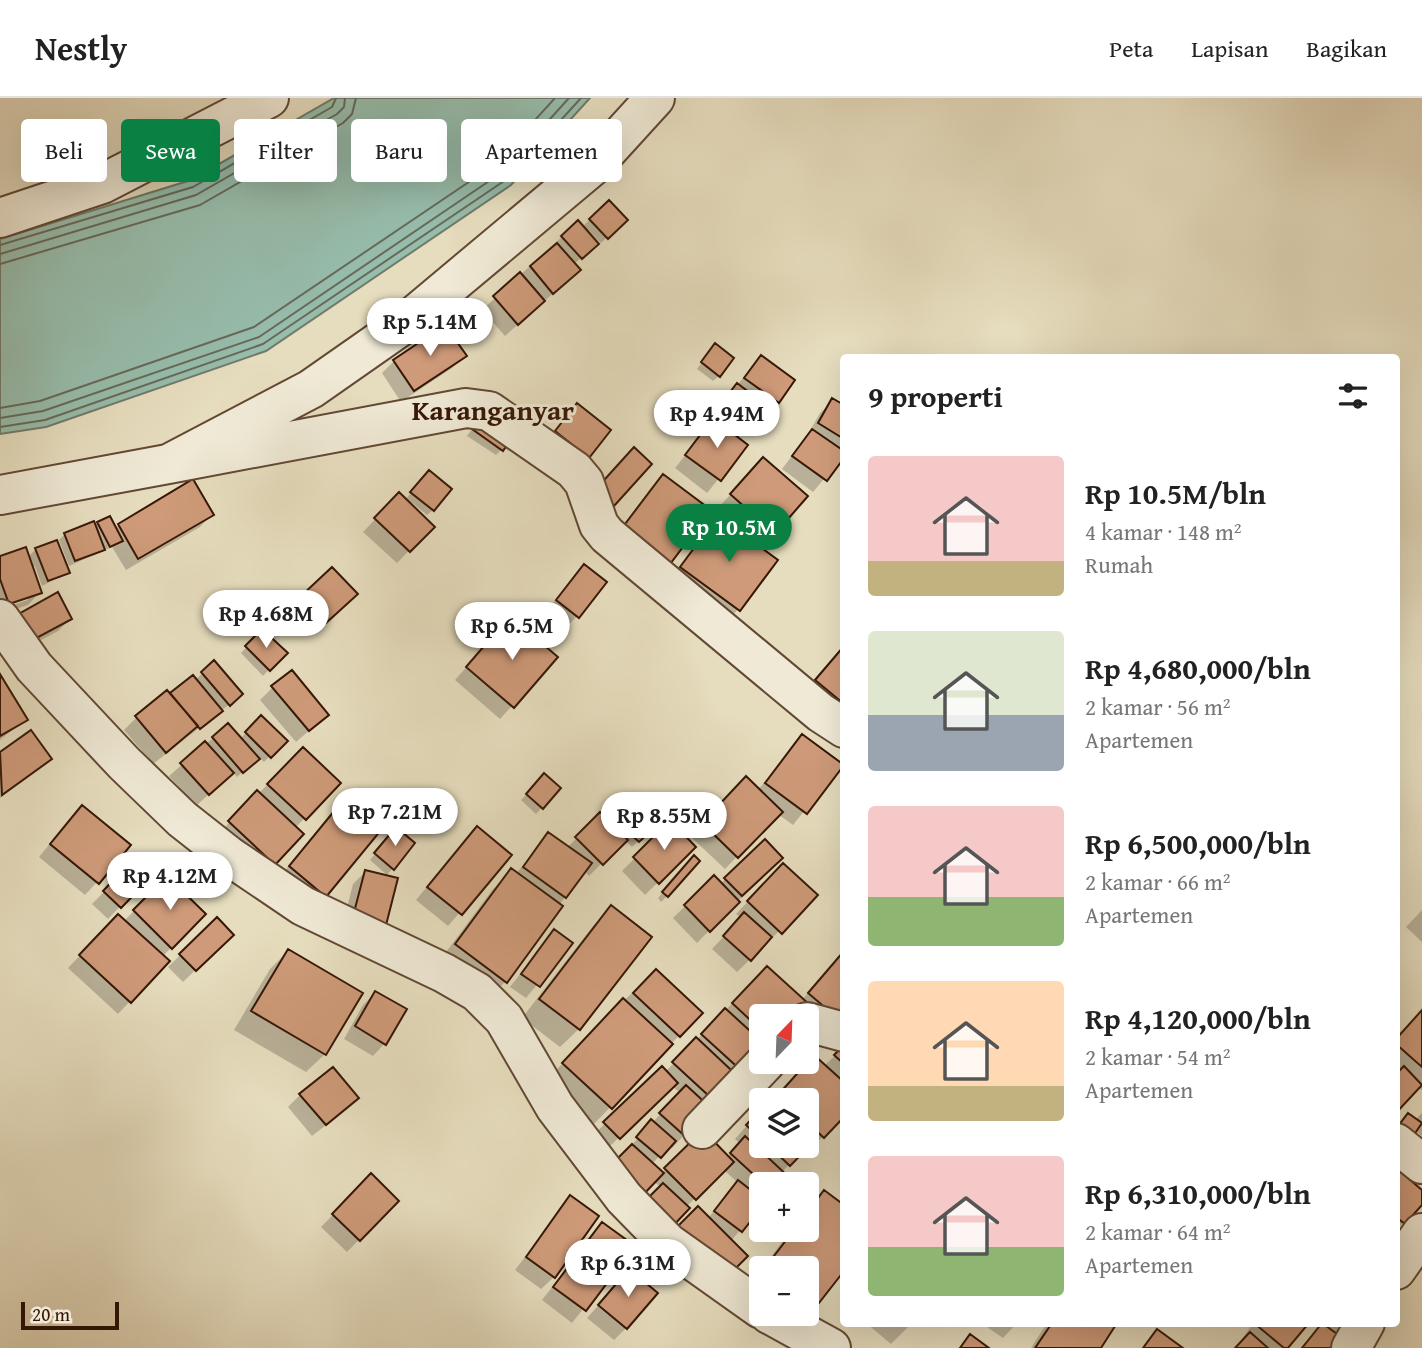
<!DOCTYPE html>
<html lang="id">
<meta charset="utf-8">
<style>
body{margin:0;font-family:"Gentium Book Plus",serif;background:#f6f6f6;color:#222;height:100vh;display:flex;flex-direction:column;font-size:26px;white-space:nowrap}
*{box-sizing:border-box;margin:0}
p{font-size:23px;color:#767676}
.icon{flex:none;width:38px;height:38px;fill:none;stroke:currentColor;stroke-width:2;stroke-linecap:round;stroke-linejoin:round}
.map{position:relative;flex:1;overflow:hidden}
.panel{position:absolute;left:840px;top:256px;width:560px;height:973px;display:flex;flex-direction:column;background:#fff;border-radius:7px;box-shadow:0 7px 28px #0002}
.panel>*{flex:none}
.top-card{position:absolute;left:21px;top:21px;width:665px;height:63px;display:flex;gap:14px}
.needle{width:46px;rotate:23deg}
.tools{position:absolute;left:749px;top:906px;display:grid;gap:14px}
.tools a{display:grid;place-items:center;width:70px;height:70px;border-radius:7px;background:#fff;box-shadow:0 7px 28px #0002;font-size:35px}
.scale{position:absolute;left:21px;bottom:18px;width:98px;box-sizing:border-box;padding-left:7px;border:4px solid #361706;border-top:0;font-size:19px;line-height:24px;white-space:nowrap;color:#361706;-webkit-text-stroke:5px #efe9d5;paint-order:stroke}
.price{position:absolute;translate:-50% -60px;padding:0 16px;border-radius:24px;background:#fff;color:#222;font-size:23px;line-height:46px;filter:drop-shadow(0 2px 4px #0008)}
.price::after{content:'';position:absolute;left:50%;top:42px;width:21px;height:16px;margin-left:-10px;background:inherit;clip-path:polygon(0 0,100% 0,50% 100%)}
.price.current{background:#0b8043;color:#fff}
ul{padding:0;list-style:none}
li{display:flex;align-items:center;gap:21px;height:175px;padding:0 28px}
li span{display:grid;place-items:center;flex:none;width:196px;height:140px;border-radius:7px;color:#555}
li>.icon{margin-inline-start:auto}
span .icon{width:84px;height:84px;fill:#fffc;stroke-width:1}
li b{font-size:30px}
h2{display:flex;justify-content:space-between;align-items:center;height:84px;padding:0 28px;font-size:30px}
.tag{padding:0 24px;border-radius:7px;background:#fff;box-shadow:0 7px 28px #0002;font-size:24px;line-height:63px}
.tag.current{background:#0b8043;color:#fff}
header{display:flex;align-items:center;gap:42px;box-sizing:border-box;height:98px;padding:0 35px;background:#fff;border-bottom:2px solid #e0e0e0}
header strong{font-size:33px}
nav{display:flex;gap:38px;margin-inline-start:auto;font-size:24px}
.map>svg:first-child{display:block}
.water{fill:#97bdac;stroke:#707b6a;stroke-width:2}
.shadow{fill:#0003}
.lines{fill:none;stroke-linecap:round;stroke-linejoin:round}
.shore{stroke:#666a59;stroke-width:2}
.building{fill:#ce9a79;stroke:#361706;stroke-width:2}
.minor-casing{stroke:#624834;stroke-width:42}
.minor{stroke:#efe9d5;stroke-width:38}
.labels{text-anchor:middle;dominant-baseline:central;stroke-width:6;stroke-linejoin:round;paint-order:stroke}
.quarter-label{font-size:28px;font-weight:bold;fill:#361706;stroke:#efe9d5}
</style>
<header>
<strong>Nestly</strong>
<nav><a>Peta</a><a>Lapisan</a><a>Bagikan</a></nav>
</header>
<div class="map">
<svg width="1422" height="1250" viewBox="0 0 1422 1250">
<rect width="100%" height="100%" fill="#e6ddbe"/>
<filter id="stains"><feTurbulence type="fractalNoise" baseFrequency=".00286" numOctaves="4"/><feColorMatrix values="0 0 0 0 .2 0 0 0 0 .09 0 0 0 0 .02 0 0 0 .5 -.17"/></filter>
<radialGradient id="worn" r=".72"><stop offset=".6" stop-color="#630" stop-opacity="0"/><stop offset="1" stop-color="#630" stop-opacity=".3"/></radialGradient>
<!-- water -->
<path class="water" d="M 334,0 L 590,0 L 511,87 L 266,253 L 46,329 L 0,336 L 0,141 L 191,82 Z"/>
<!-- shadow -->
<path class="shadow" d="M 609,104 L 626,122 L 601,145 L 589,133 L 587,135 L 591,152 L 574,166 L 566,184 L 505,238 L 482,212 L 578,124 L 582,129 Z
M 710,253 L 719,278 L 713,283 L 697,271 Z
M 465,258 L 452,270 L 401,304 L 382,275 L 394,263 Z
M 761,259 L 777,304 L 765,316 L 761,313 L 744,334 L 716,312 Z
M 833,303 L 844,309 L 844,357 L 813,394 L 782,371 L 807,338 L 820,315 Z
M 577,307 L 609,332 L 576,371 L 544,346 Z
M 478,323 L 501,352 L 496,357 L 467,338 Z
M 713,323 L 746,347 L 707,395 L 675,370 Z
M 751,374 L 774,434 L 762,447 L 719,409 Z
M 663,378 L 708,413 L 608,447 L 651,390 Z
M 424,379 L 433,412 L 427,417 L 411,404 L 410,407 L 432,429 L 397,465 L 363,434 L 399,396 L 405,402 Z
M 212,416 L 200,429 L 126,472 L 112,449 L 69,468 L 59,442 L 65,436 L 98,425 L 115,431 L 119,427 Z
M 718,420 L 775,463 L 727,525 L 669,482 Z
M 36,451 L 68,474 L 42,488 L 35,468 L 32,469 L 40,494 L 28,507 L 0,516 L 1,511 L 28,502 L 28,498 L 0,507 L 0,460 L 28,459 Z
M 584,468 L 577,518 L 565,531 L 545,515 Z
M 332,471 L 344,508 L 313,536 L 290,511 Z
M 70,521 L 58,533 L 19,554 L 5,530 Z
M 262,533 L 285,555 L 263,578 L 241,555 Z
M 498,533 L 555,560 L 500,621 L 455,582 Z
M 844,550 L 844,629 L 804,595 Z
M 214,565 L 235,602 L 153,666 L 124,632 L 136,620 L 192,579 L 195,582 Z
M 0,579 L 25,622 L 0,642 Z
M 272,590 L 327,617 L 296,644 L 260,602 Z
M 261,619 L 285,643 L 264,664 L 259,659 L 237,679 L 233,674 L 196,708 L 169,678 L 228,627 L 240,641 Z
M 31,634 L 50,661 L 0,700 L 0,656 Z
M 802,638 L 841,667 L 793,727 L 778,716 L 725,771 L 691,739 L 747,681 L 758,692 Z
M 303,651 L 339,685 L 295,730 L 274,766 L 217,737 Z
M 545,677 L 559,691 L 536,716 L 521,702 Z
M 344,703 L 325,798 L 278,781 L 332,715 Z
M 646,715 L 656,726 L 632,749 L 625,742 L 589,778 L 584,772 L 505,884 L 487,902 L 438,865 L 493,791 L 511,773 L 516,776 L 548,736 L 567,750 L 600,716 L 622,739 Z
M 70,721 L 97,784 L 85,797 L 39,759 Z
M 670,725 L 694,749 L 645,797 L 622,773 Z
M 390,737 L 413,746 L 387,777 L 370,762 Z
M 465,743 L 510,757 L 448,828 L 416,802 Z
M 765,743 L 780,760 L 697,845 L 673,820 L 714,780 L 720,786 Z
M 138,759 L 153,774 L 108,821 L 92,806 Z
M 688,765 L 667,798 L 661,804 L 658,800 Z
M 783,767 L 816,797 L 737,874 L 712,851 L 741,820 L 736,816 Z
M 365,774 L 383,834 L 340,838 L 353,786 Z
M 167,780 L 204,816 L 162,859 L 167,864 L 118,916 L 68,870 L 106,830 L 124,823 Z
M 611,810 L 650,839 L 579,931 L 560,949 L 522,920 L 593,828 Z
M 1422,812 L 1422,844 L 1406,829 Z
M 217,821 L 232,837 L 183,884 L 168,869 Z
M 554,833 L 571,845 L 526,900 L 510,889 Z
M 288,853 L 325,956 L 306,974 L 234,932 L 270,871 Z
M 844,854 L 844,919 L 802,913 L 761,919 L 761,955 L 672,1050 L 669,1048 L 652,1066 L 662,1075 L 703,1035 L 727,1059 L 741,1046 L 735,1041 L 761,1012 L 761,1048 L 807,1048 L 807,1003 L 774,1003 L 802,972 L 824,968 L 844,949 L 844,1016 L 811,1051 L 807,1048 L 782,1074 L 783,1087 L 761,1087 L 761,1107 L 731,1143 L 708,1120 L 738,1085 L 724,1072 L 686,1109 L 653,1083 L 598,1083 L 680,995 L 672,988 L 606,1052 L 592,1038 L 662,971 L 665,974 L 755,882 L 802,902 Z
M 656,873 L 701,915 L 592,1028 L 545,984 L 605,920 Z
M 375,895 L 385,945 L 373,958 L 344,941 L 363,907 Z
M 1422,914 L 1422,992 L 1396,969 L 1396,942 Z
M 300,997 L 345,1012 L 312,1038 L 288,1009 Z
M 1422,1015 L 1422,1038 L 1415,1032 L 1415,1022 Z
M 1396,1072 L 1422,1095 L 1422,1104 L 1396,1132 Z
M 371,1078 L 397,1103 L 347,1154 L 321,1129 Z
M 824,1095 L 844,1170 L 800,1227 L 782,1245 L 733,1208 L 761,1172 L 761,1216 L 807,1216 L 807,1171 L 762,1171 L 791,1132 L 807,1132 L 807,1112 Z
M 570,1100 L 554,1179 L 541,1191 L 515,1172 Z
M 602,1126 L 632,1149 L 572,1225 L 542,1202 Z
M 629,1173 L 626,1230 L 614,1242 L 587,1220 Z
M 866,1225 L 912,1225 L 891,1246 Z
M 981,1225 L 1017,1225 L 1003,1240 Z
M 1047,1225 L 1115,1225 L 1099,1250 L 1031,1250 Z
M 1253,1225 L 1307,1225 L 1286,1250 L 1236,1250 Z
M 1330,1225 L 1356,1225 L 1343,1239 L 1303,1250 Z"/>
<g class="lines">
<!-- shore -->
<path class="shore" d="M 0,147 L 193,89 L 332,9 L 336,0
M 0,156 L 196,97 L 337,16 L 344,9 L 345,0
M 0,166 L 200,107 L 343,25 L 352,16 L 356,0
M 0,310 L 40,303 L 254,229 L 494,67 L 555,0
M 0,320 L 43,313 L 259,239 L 501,75 L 569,0
M 0,329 L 45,322 L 263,246 L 507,81 L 581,0"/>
</g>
<!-- building -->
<path class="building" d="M 609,102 L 628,122 L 608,141 L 589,121 Z
M 578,122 L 599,146 L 582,161 L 561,138 Z
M 557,145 L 581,172 L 553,196 L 530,168 Z
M 520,174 L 545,203 L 518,227 L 493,198 Z
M 445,227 L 467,258 L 414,293 L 393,262 Z
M 715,245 L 734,260 L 720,279 L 701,264 Z
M 761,257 L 795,282 L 779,305 L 744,280 Z
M 737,285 L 767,308 L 750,330 L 721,306 Z
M 832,300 L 844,307 L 844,341 L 818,325 Z
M 577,305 L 611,332 L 589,360 L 555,333 Z
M 483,315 L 514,336 L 503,353 L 472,331 Z
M 713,320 L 748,347 L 721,383 L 685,357 Z
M 812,331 L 844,353 L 844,360 L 827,383 L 792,358 Z
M 634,349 L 652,366 L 614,408 L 596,391 Z
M 763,359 L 808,398 L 775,436 L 730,396 Z
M 429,372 L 452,391 L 434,413 L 410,394 Z
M 663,376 L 711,412 L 667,470 L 619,434 Z
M 193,381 L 214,417 L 138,461 L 118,426 Z
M 399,394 L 435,429 L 410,454 L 374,420 Z
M 110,418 L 123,443 L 110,449 L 97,424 Z
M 718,418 L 778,462 L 740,513 L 680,469 Z
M 94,423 L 105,452 L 75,463 L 64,435 Z
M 57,442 L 70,475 L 48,483 L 35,450 Z
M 26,449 L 42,495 L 9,506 L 0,481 L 0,458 Z
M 584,466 L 607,484 L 579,520 L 556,502 Z
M 332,469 L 358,496 L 326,525 L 301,498 Z
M 58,494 L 72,521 L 31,543 L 17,517 Z
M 510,518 L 558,559 L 514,610 L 466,569 Z
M 262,531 L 288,555 L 270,573 L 245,548 Z
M 844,548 L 844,606 L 815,582 Z
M 214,562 L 243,596 L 230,608 L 201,574 Z
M 292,572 L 329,617 L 309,633 L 271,588 Z
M 0,576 L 28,622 L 0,638 Z
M 193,577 L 223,613 L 200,631 L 170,595 Z
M 167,592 L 198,628 L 166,655 L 135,618 Z
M 261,617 L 288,643 L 271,660 L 245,634 Z
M 228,625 L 260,661 L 243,675 L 212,639 Z
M 31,632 L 52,661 L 2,697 L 0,654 Z
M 802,636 L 844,667 L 807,716 L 765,685 Z
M 205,643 L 234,675 L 209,697 L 180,665 Z
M 303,649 L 341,685 L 306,722 L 267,686 Z
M 544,675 L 561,690 L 543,711 L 526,696 Z
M 746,678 L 783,714 L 738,760 L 702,725 Z
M 257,692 L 304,736 L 275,767 L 228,723 Z
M 344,701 L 382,731 L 326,799 L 289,768 Z
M 82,707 L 131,747 L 99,786 L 50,746 Z
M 647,713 L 659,726 L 639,744 L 626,732 Z
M 600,714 L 628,742 L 603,767 L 575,739 Z
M 670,722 L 696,749 L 659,786 L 633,759 Z
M 477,728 L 512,757 L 462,817 L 427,789 Z
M 396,729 L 415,745 L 394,772 L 374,755 Z
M 548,734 L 592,765 L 566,800 L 523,769 Z
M 765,741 L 783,760 L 742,798 L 724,780 Z
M 137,757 L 156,774 L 121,810 L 103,793 Z
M 694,757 L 700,763 L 668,799 L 662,794 Z
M 783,765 L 818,797 L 782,836 L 747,803 Z
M 511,770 L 563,808 L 507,885 L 455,846 Z
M 365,772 L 398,780 L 384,835 L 351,826 Z
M 714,777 L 740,804 L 710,834 L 684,807 Z
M 167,778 L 206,816 L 172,851 L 133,812 Z
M 611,807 L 652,839 L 580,932 L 539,901 Z
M 744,814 L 772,839 L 751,863 L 723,838 Z
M 118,816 L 170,863 L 131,905 L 79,857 Z
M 217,819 L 234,837 L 196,873 L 179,856 Z
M 554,831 L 573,845 L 540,889 L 521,876 Z
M 288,851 L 363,895 L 326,957 L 251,913 Z
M 844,853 L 844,922 L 842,924 L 808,895 Z
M 767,868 L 810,907 L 799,919 L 761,919 L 761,932 L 732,905 Z
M 656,871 L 703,915 L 680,939 L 633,895 Z
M 375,893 L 407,911 L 386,947 L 355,928 Z
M 623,900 L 673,946 L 612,1011 L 562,965 Z
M 725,910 L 761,943 L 761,956 L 744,975 L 701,936 Z
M 1422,912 L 1422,969 L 1396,946 L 1396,941 Z
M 696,939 L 745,985 L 722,1010 L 672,964 Z
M 844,947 L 844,966 L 834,957 Z
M 814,957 L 844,984 L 844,1019 L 824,1040 L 807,1024 L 807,1003 L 783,1003 L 777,998 Z
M 662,968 L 678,985 L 620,1041 L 603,1024 Z
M 1404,968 L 1422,987 L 1396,1015 L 1396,976 Z
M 333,969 L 359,1000 L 326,1027 L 299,996 Z
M 686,987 L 712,1011 L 686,1039 L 659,1015 Z
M 761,1011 L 761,1041 L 746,1027 Z
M 1408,1015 L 1422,1025 L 1409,1044 L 1396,1031 Z
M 651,1021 L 676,1043 L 661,1060 L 636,1039 Z
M 703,1032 L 734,1064 L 696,1102 L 664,1070 Z
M 807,1035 L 815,1042 L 790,1068 L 769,1048 L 807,1048 Z
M 745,1038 L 791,1081 L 785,1087 L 765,1087 L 730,1055 Z
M 632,1046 L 664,1075 L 641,1099 L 609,1069 Z
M 1396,1070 L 1422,1092 L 1422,1107 L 1405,1126 L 1396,1119 Z
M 371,1075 L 399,1103 L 360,1143 L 332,1116 Z
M 738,1082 L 761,1100 L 761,1110 L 742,1134 L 714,1113 Z
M 663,1085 L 690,1110 L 670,1131 L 643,1105 Z
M 824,1092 L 844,1107 L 844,1173 L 801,1228 L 807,1216 L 807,1171 L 764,1171 L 794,1132 L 807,1132 L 807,1115 Z
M 570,1097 L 599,1118 L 555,1180 L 526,1159 Z
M 698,1108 L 748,1158 L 722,1184 L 672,1134 Z
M 602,1124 L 635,1148 L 586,1213 L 553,1189 Z
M 629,1171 L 658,1195 L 627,1231 L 598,1207 Z
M 1052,1225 L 1117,1225 L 1101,1250 L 1035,1250 Z
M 1254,1225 L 1309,1225 L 1288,1250 L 1284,1250 Z
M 1322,1225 L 1344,1241 L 1336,1250 L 1302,1250 Z
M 1157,1231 L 1183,1250 L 1143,1250 Z
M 1250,1234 L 1268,1250 L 1235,1250 Z
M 970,1236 L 989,1250 L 960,1250 Z"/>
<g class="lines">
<defs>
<path id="minor" d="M 0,120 L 102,86 L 269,0
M 168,366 L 466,310 L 489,313 L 574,372 L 584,384 L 599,427 L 607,437 L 821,615 L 844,630
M 0,397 L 168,366 L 311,291 L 404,226 L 594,67 L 655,0
M 0,521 L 34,569 L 124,665 L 182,721 L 229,758 L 303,808 L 444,875 L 477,894 L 504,921 L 555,1009 L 624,1100 L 668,1145 L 761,1211
M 807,924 L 844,934
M 702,1031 L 766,964
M 1396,1045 L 1422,1066
M 1396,1172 L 1422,1135
M 769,1216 L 831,1250
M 1351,1250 L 1365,1225"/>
</defs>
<!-- minor casing -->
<use href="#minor" class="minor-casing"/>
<!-- minor -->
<use href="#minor" class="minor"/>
</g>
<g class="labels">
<!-- quarter labels -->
<g class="quarter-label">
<text x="493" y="311">Karanganyar</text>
</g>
</g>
<rect width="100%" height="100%" filter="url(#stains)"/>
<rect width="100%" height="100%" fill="url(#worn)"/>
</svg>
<div class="tools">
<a><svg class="needle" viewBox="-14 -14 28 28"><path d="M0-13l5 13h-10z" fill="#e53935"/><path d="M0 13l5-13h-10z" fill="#767676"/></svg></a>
<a><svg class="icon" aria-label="layers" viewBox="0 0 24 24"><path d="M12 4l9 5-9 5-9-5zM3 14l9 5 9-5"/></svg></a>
<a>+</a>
<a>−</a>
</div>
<div class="scale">20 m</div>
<b class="price" style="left:430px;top:260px">Rp 5.14M</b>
<b class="price" style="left:717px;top:352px">Rp 4.94M</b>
<b class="price current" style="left:729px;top:466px">Rp 10.5M</b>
<b class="price" style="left:266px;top:552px">Rp 4.68M</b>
<b class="price" style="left:512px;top:564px">Rp 6.5M</b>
<b class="price" style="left:395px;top:750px">Rp 7.21M</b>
<b class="price" style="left:664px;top:754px">Rp 8.55M</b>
<b class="price" style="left:170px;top:814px">Rp 4.12M</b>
<b class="price" style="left:628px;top:1201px">Rp 6.31M</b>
<div class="top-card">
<a class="tag">Beli</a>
<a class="tag current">Sewa</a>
<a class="tag">Filter</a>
<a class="tag">Baru</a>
<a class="tag">Apartemen</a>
</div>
<section class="panel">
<h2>9 properti<svg class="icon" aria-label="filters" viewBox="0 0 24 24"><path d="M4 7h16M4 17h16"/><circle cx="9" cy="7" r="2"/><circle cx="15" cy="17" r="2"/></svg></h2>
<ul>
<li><span style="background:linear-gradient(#f6c9c9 75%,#c2b280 0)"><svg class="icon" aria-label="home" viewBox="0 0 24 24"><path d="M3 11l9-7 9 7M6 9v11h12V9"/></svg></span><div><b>Rp 10.5M/bln</b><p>4 kamar · 148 m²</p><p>Rumah</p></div></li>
<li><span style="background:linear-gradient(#dfe7d0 60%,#9aa5b1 0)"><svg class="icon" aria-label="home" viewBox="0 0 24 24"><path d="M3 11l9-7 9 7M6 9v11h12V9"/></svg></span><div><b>Rp 4,680,000/bln</b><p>2 kamar · 56 m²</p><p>Apartemen</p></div></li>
<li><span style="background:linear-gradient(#f6c9c9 65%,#8fb573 0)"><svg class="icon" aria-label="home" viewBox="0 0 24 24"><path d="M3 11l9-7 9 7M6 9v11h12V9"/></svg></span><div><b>Rp 6,500,000/bln</b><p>2 kamar · 66 m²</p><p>Apartemen</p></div></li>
<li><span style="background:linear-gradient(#ffd9b3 75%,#c2b280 0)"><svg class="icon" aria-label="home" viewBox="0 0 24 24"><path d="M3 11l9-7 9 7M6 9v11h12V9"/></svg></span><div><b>Rp 4,120,000/bln</b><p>2 kamar · 54 m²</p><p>Apartemen</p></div></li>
<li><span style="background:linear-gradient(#f6c9c9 65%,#8fb573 0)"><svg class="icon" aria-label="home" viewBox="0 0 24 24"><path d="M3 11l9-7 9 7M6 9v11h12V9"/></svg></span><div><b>Rp 6,310,000/bln</b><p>2 kamar · 64 m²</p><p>Apartemen</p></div></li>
</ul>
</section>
</div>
